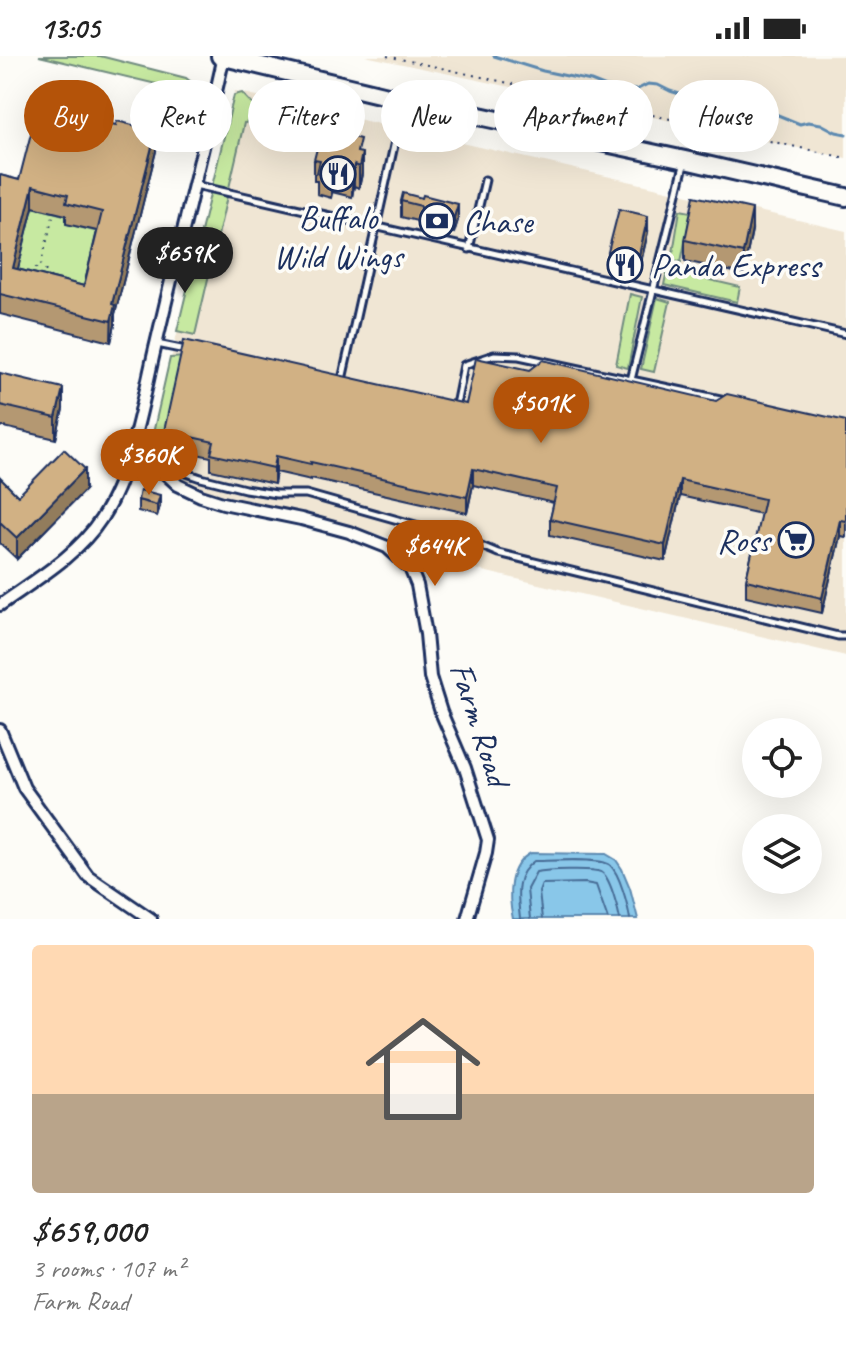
<!DOCTYPE html>
<meta charset="utf-8">
<style>
body{margin:0;font-family:Caveat,sans-serif;background:#f6f6f6;color:#222;height:100vh;display:flex;flex-direction:column;font-size:30px;white-space:nowrap}
*{box-sizing:border-box;margin:0}
p{font-size:26px;color:#767676}
.icon{flex:none;width:44px;height:44px;fill:none;stroke:currentColor;stroke-width:2;stroke-linecap:round;stroke-linejoin:round}
.map{position:relative;height:863px;overflow:hidden}
.sheet{display:flex;flex-direction:column;background:#fff;flex:1}
.sheet>*{flex:none}
.top-card{position:absolute;left:24px;top:24px;width:798px;height:72px;display:flex;gap:16px}
.tools{position:absolute;left:742px;top:662px;display:grid;gap:16px}
.tools a{display:grid;place-items:center;width:80px;height:80px;border-radius:50%;background:#fff;box-shadow:0 8px 32px #0002;font-size:40px}
.price{position:absolute;translate:-50% -68px;padding:0 18px;border-radius:28px;background:#b45309;color:#fff;font-size:26px;line-height:52px;filter:drop-shadow(0 2px 4px #0008)}
.price::after{content:'';position:absolute;left:50%;top:48px;width:24px;height:18px;margin-left:-12px;background:inherit;clip-path:polygon(0 0,100% 0,50% 100%)}
.price.active{background:#222;color:#fff}
ul{padding:0;list-style:none}
li{display:grid;align-content:center;gap:16px;height:424px;padding:0 32px}
li+li{border-top:2px solid #e0e0e0}
li span{display:grid;place-items:center;height:248px;border-radius:8px;color:#555}
li>.icon{margin-inline-start:auto}
span .icon{width:144px;height:144px;fill:#fffc;stroke-width:1}
li b{font-size:34px}
.chip{padding:0 28px;border-radius:36px;background:#fff;box-shadow:0 8px 32px #0002;font-size:28px;line-height:72px}
.chip.active{background:#b45309;color:#fff}
.status{display:flex;justify-content:space-between;align-items:center;height:56px;padding:0 40px;background:#fff;direction:ltr}
.status svg{height:22px;fill:currentColor}
.map>svg:first-child{display:block}
.built{fill:#f0e6d4}
.green{fill:#c7e9a1;stroke:#718c80;stroke-width:2}
.water{fill:#89c7e9;stroke:#5d8ab1;stroke-width:2}
.lines{fill:none;stroke-linecap:round;stroke-linejoin:round}
.shore{stroke:#476c96;stroke-width:2}
.stream{stroke:#5d8ab1;stroke-width:3}
.lane-casing{stroke:#1b2f5e;stroke-width:11}
.street-casing{stroke:#1b2f5e;stroke-width:16}
.primary-casing{stroke:#1b2f5e;stroke-width:22}
.path{stroke:#1b2f5e;stroke-width:2;stroke-dasharray:2 6;stroke-linecap:butt}
.lane{stroke:#fdfcf7;stroke-width:5}
.street{stroke:#fdfcf7;stroke-width:10}
.primary{stroke:#fdfcf7;stroke-width:16}
.wall{fill:#b49872;stroke:#1b2f5e;stroke-width:2;fill-rule:evenodd}
.shaded-wall{fill:#927c5c;stroke:#1b2f5e;stroke-width:2}
.building{fill:#d1b184;stroke:#1b2f5e;stroke-width:2;fill-rule:evenodd}
.labels{text-anchor:middle;dominant-baseline:central;stroke-width:7;stroke-linejoin:round;paint-order:stroke}
.poi-label{font-size:34px;fill:#1b2f5e;stroke:#fdfcf7;text-anchor:start}
.street-label{font-size:34px;fill:#1b2f5e;stroke:#fdfcf7}
</style>
<div class="status"><b>13:05</b><svg viewBox="0 0 49 12"><path d="M0 12V9h3v3zM5 12V6h3v6zM10 12V3h3v9zM15 12V0h3v12zM26 1h20v11H26zM47 4h2v5h-2z"/></svg></div>
<div class="map">
<svg width="846" height="863" viewBox="0 0 846 863">
<rect width="100%" height="100%" fill="#fdfcf7"/>
<filter id="ink" filterUnits="userSpaceOnUse"><feTurbulence type="fractalNoise" baseFrequency=".0125" numOctaves="2"/><feDisplacementMap in="SourceGraphic" scale="16" xChannelSelector="R" yChannelSelector="G"/><feConvolveMatrix kernelMatrix="1 2 1 2 8 2 1 2 1" color-interpolation-filters="sRGB"/></filter>
<g filter="url(#ink)">
<!-- built -->
<path class="built" d="M 365,0 L 846,0 L 846,102 Z
M 235,35 L 846,175 L 846,600 L 453,508 L 442,494 L 199,436 L 152,392 L 152,382 Z"/>
<!-- green -->
<path class="green" d="M 39,0 L 100,0 L 186,22 L 196,30 L 198,38 Z
M 242,37 L 260,56 L 253,66 L 244,67 L 195,279 L 177,275 L 234,39 Z
M 33,151 L 68,160 L 67,168 L 102,177 L 84,251 L 13,233 Z
M 680,154 L 691,156 L 681,206 L 672,203 Z
M 667,214 L 740,231 L 737,246 L 664,229 Z
M 630,238 L 642,241 L 628,312 L 616,309 Z
M 657,242 L 670,246 L 654,316 L 641,313 Z
M 187,301 L 166,389 L 152,382 L 170,302 Z"/>
<!-- water -->
<path class="water" d="M 531,797 L 606,798 L 616,804 L 622,813 L 630,832 L 638,863 L 513,863 C 508,841 507,809 531,797 Z"/>
<g class="lines">
<!-- shore -->
<path class="shore" d="M 520,863 C 518,841 513,820 534,805 C 548,805 601,801 610,809 C 620,818 628,850 630,863
M 530,863 L 527,833 L 536,816 C 546,814 592,812 601,816 C 610,820 618,853 620,863
M 542,863 L 539,836 L 542,828 L 585,827 L 596,829 L 608,863"/>
<!-- stream -->
<path class="stream" d="M 494,0 L 543,15 L 591,25 L 606,31 L 636,34 L 648,28 L 658,29 L 670,35 L 740,57 L 754,59 L 773,57 L 800,68 L 808,66 L 821,68 L 836,76 L 846,78"/>
<defs>
<path id="lane" d="M 195,129 L 846,278
M 469,193 L 485,124
M 157,288 L 186,294
M 342,324 L 403,49
M 631,324 L 684,109
M 454,351 L 457,344 L 464,309 L 494,299 L 519,300 L 725,344
M 161,408 L 201,422 L 245,433 L 276,438 L 306,438 L 465,483 L 498,497 L 838,580 L 846,580"/>
<path id="street" d="M 131,390 L 152,405 L 178,429 L 201,440 L 223,447 L 301,463 L 349,476 L 387,491 L 410,512 L 417,529 L 426,578 L 430,621 L 441,656 L 465,712 L 488,784 L 486,797 L 467,863
M 0,549 C 35,524 77,500 101,463 C 133,414 143,341 157,284 C 179,189 203,95 224,0
M 0,674 L 24,732 L 88,820 L 151,863"/>
<path id="primary" d="M 220,0 L 404,44 L 685,104 L 846,141"/>
</defs>
<!-- lane casing -->
<use href="#lane" class="lane-casing"/>
<!-- street casing -->
<use href="#street" class="street-casing"/>
<!-- primary casing -->
<use href="#primary" class="primary-casing"/>
<!-- path -->
<path class="path" d="M 387,0 L 846,102
M 28,216 L 40,210
M 51,222 L 41,209 L 54,156"/>
<!-- lane -->
<use href="#lane" class="lane"/>
<!-- street -->
<use href="#street" class="street"/>
<!-- primary -->
<use href="#primary" class="primary"/>
</g>
<!-- wall -->
<path class="wall" d="M 80,50 L 78,60 L 156,95 L 115,258 L 115,269 L 111,286 L 0,258 L 0,119 L 19,124 L 52,53 ZM 33,151 L 66,159 L 66,168 L 97,175 L 84,230 L 17,213 Z
M 360,97 L 362,118 L 359,132 L 354,130 L 352,141 L 332,136 L 331,142 L 317,138 L 317,125 L 314,125 L 314,104 Z
M 422,142 L 458,164 L 454,177 L 421,169 L 421,166 L 401,161 L 401,145 Z
M 752,174 L 743,218 L 685,205 L 685,184 Z
M 648,176 L 638,219 L 608,212 L 608,196 Z
M 530,314 L 716,345 L 846,365 L 846,481 L 840,480 L 822,557 L 746,540 L 746,524 L 761,458 L 680,440 L 665,505 L 550,479 L 550,463 L 554,447 L 473,429 L 467,457 L 311,422 L 311,424 L 276,416 L 274,428 L 211,414 L 211,401 L 164,391 L 164,375 L 466,348 Z
M 0,317 L 63,353 L 56,383 L 0,370 Z
M 0,422 L 18,440 L 85,434 L 17,503 L 0,487 Z
M 138,444 L 160,450 L 157,460 L 138,455 Z"/>
<!-- shaded-wall -->
<path class="shaded-wall" d="M 80,29 L 80,50 L 73,79 L 73,59 Z
M 156,75 L 156,95 L 115,258 L 115,269 L 111,286 L 112,248 Z
M 362,97 L 362,118 L 359,132 L 359,111 Z
M 354,109 L 354,130 L 352,141 L 352,120 Z
M 332,115 L 332,136 L 331,142 L 331,121 Z
M 33,130 L 33,151 L 13,233 L 13,212 Z
M 458,148 L 458,164 L 454,177 L 454,161 Z
M 752,153 L 752,174 L 743,218 L 743,197 Z
M 648,160 L 648,176 L 638,219 L 638,203 Z
M 63,332 L 63,353 L 56,383 L 56,362 Z
M 276,400 L 276,416 L 274,428 L 274,412 Z
M 85,413 L 85,434 L 17,503 L 17,482 Z
M 473,413 L 473,429 L 467,457 L 467,441 Z
M 680,424 L 680,440 L 665,505 L 665,489 Z
M 160,439 L 160,450 L 157,460 L 157,449 Z
M 840,464 L 840,480 L 822,557 L 822,542 Z"/>
<!-- building -->
<path class="building" d="M 59,24 L 80,29 L 73,59 L 116,69 L 117,65 L 156,75 L 112,248 L 115,249 L 111,265 L 0,238 L 0,119 L 19,124 L 38,50 L 52,53 ZM 33,130 L 68,139 L 66,147 L 102,156 L 84,230 L 13,212 Z
M 322,73 L 360,83 L 357,96 L 362,97 L 359,111 L 354,109 L 352,120 L 332,115 L 331,121 L 317,117 L 320,105 L 314,104 Z
M 403,137 L 422,142 L 423,139 L 458,148 L 454,161 L 421,153 L 421,150 L 401,145 Z
M 694,140 L 752,153 L 743,197 L 685,184 Z
M 619,153 L 648,160 L 638,203 L 608,196 Z
M 184,284 L 466,348 L 476,302 L 530,314 L 543,304 L 716,345 L 727,338 L 846,365 L 846,465 L 840,464 L 822,542 L 746,524 L 764,443 L 680,424 L 665,489 L 550,463 L 557,432 L 473,413 L 467,441 L 311,406 L 311,408 L 276,400 L 274,412 L 211,398 L 214,386 L 164,375 Z
M 0,317 L 63,332 L 56,362 L 0,349 Z
M 64,393 L 85,413 L 17,482 L 0,466 L 0,422 L 18,440 Z
M 140,434 L 160,439 L 157,449 L 138,444 Z"/>
</g>
<!-- icons -->
<defs>
<symbol id="restaurant-ring" viewBox="-11 -11 22 22"><circle r="9.5" fill="#fdfcf7" stroke="#1b2f5e" stroke-width="1.5"/><path d="M-5-6h1v4h1v-4h1v4h1v-4h1v5L-1.5 .5V6h-2V.5L-5-1ZM5-6V6H3V1.5H1.5Q1.5-4 5-6Z" fill="#1b2f5e"/></symbol>
<symbol id="bank-ring" viewBox="-11 -11 22 22"><circle r="9.5" fill="#fdfcf7" stroke="#1b2f5e" stroke-width="1.5"/><path d="M-6-4H6V4H-6ZM0-2.3a2.3 2.3 0 1 0 0 4.6a2.3 2.3 0 1 0 0-4.6Z" fill="#1b2f5e"/></symbol>
<symbol id="supermarket-ring" viewBox="-11 -11 22 22"><circle r="9.5" fill="#fdfcf7" stroke="#1b2f5e" stroke-width="1.5"/><path d="M-6-5.5h2.5l.6 2H6L4.5 2H-2.5L-4.4-4H-6ZM-1.5 3.2a1.3 1.3 0 1 0 .1 0ZM3 3.2a1.3 1.3 0 1 0 .1 0Z" fill="#1b2f5e"/></symbol>
</defs>
<g fill-rule="evenodd">
<use href="#restaurant-ring" x="318" y="98" width="40" height="40"/>
<use href="#bank-ring" x="417" y="145" width="40" height="40"/>
<use href="#restaurant-ring" x="605" y="189" width="40" height="40"/>
<use href="#supermarket-ring" x="776" y="464" width="40" height="40"/>
</g>
<g class="labels">
<!-- poi labels -->
<g class="poi-label">
<text x="338" y="161" text-anchor="middle">Buffalo<tspan x="338" dy="39">Wild Wings</tspan></text>
<text x="463" y="165">Chase</text>
<text x="651" y="209">Panda Express</text>
<text x="770" y="484" text-anchor="end">Ross</text>
</g>
<!-- street labels -->
<g class="street-label">
<text transform="translate(480 668) rotate(72)">Farm Road</text>
</g>
</g>
</svg>
<div class="tools">
<a><svg class="icon" aria-label="locate" viewBox="0 0 24 24"><circle cx="12" cy="12" r="6"/><path d="M12 2v4M12 18v4M2 12h4M18 12h4"/></svg></a>
<a><svg class="icon" aria-label="layers" viewBox="0 0 24 24"><path d="M12 4l9 5-9 5-9-5zM3 14l9 5 9-5"/></svg></a>
</div>
<b class="price active" style="left:185px;top:239px">$659K</b>
<b class="price" style="left:541px;top:389px">$501K</b>
<b class="price" style="left:149px;top:441px">$360K</b>
<b class="price" style="left:435px;top:532px">$644K</b>
<div class="top-card">
<a class="chip active">Buy</a>
<a class="chip">Rent</a>
<a class="chip">Filters</a>
<a class="chip">New</a>
<a class="chip">Apartment</a>
<a class="chip">House</a>
</div>
</div>
<section class="sheet">
<ul>
<li><span style="background:linear-gradient(#ffd9b3 60%,#b9a48a 0)"><svg class="icon" aria-label="home" viewBox="0 0 24 24"><path d="M3 11l9-7 9 7M6 9v11h12V9"/></svg></span><div><b>$659,000</b><p>3 rooms · 107 m²</p><p>Farm Road</p></div></li>
</ul>
</section>
